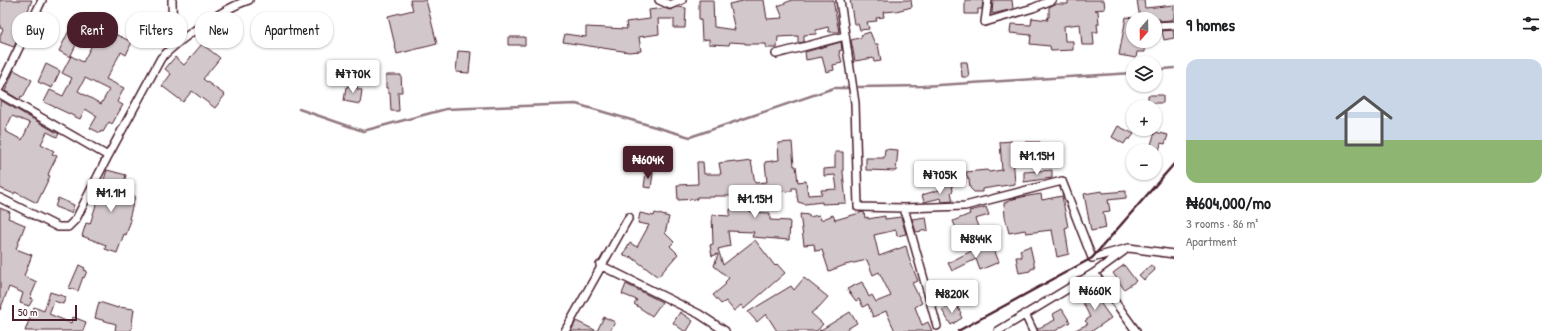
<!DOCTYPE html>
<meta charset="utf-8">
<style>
body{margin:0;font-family:"Patrick Hand",sans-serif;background:#f2f2f2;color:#202124;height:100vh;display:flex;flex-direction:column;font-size:15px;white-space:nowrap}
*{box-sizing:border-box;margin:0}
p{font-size:13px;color:#757577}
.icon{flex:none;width:22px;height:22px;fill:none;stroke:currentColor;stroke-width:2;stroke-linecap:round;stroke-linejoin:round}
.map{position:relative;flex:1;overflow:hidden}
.side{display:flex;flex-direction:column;background:#fff;width:380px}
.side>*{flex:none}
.guide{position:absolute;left:12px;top:12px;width:380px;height:36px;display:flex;gap:8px}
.needle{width:26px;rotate:200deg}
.controls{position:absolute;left:1126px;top:12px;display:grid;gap:8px}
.controls a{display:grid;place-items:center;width:36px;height:36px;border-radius:50%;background:#fff;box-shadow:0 1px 3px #0004;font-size:20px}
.scale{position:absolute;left:12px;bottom:10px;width:65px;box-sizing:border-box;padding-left:4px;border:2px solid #4a1f2b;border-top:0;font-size:11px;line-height:14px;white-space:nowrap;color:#4a1f2b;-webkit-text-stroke:3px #fff;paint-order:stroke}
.price{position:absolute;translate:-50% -34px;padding:0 9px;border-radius:4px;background:#fff;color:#222;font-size:13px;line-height:26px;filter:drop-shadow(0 1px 2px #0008)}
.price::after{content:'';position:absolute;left:50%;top:24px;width:12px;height:9px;margin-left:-6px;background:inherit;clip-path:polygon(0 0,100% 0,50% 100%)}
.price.active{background:#4a1f2b;color:#fff}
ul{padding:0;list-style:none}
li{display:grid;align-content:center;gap:8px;height:212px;padding:0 12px}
li span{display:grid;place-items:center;height:124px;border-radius:12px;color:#555}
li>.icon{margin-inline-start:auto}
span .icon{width:72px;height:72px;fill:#fffc;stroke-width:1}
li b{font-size:17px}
h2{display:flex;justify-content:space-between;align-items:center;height:48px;padding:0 12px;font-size:17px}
.pill{padding:0 14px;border-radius:16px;background:#fff;box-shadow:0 1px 3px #0004;font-size:14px;line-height:36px}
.pill.active{background:#4a1f2b;color:#fff}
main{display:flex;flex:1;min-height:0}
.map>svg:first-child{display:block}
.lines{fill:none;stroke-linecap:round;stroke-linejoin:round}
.stream{stroke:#91787e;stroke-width:2.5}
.building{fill:#d2c7cb;stroke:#4a1f2b;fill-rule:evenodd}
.street-casing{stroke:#4a1f2b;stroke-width:10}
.street{stroke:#fff;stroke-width:7}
.rail{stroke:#4a1f2b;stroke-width:2.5}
</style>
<main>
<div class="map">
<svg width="1174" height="331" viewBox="0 0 1174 331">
<rect width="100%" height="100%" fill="#fff"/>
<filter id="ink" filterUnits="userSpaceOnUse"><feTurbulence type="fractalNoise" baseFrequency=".025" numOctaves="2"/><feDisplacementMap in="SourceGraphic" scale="8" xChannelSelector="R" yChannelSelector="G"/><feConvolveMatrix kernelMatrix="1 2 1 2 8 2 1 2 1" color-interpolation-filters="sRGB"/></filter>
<g filter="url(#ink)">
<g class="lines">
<!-- stream -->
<path class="stream" d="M 1155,70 L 1174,68
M 859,87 L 923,86 L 1133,73
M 299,109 L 363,131 L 446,109 L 576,104 L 690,137 L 834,88 L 847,88"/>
</g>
<!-- building -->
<path class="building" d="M 0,0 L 32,0 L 26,16 L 28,17 L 14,47 L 0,42 L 0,36 L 3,29 L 0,28 Z
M 410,0 L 426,0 L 437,44 L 397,54 L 388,16 L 413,10 Z
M 699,0 L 713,0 L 714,27 L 735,30 L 729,4 L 747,0 L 764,0 L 767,19 L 783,18 L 778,6 L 792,0 L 833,0 L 839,32 L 829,32 L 828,27 L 816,30 L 816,34 L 804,35 L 804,42 L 798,43 L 798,36 L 778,37 L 777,48 L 766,48 L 766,44 L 745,44 L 745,43 L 730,42 L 729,45 L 709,44 L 709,39 L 702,40 L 701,20 L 699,20 Z
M 850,0 L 911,0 L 912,7 L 896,11 L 883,12 L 884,17 L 876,18 L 877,21 L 867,22 L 869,29 L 860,30 L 858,24 L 854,24 Z
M 965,0 L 983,0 L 982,9 L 978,9 L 978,14 L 965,14 Z
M 993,0 L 1012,0 L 1013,9 L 992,14 Z
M 1068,0 L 1104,0 L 1105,9 L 1095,10 L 1098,11 L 1099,24 L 1097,24 L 1098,32 L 1093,32 L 1094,45 L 1082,45 L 1080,24 L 1064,26 L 1065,41 L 1073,41 L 1073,50 L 1051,51 L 1050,46 L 1030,44 L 1031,35 L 1010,33 L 1011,24 L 1031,25 L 1032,18 L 1048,20 L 1047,18 L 1049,17 L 1049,7 L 1055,4 L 1068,4 Z
M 1137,0 L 1144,0 L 1145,8 L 1174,5 L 1174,19 L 1171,19 L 1171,20 L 1160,21 L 1160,19 L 1140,19 Z
M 678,7 L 686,8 L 685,28 L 674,28 L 674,19 L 658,19 L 659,34 L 639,37 L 641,51 L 629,52 L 563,42 L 565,34 L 586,37 L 586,27 L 627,29 L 626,22 L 650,19 L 649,10 L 664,8 L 670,10 Z
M 77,14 L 95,22 L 96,20 L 108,27 L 106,30 L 132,42 L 126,55 L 121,52 L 106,79 L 124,88 L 117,102 L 123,105 L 112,124 L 109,122 L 103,132 L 101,131 L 100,133 L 90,128 L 97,116 L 85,109 L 80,119 L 44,102 L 50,90 L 63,96 L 72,78 L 62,73 L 71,56 L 83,62 L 93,43 L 80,37 L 70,57 L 59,51 ZM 85,78 L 109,90 L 101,104 L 78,91 Z
M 1126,17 L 1133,18 L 1133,42 L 1145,42 L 1145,52 L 1137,52 L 1136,58 L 1119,55 Z
M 1173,30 L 1174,38 L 1164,40 L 1162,31 Z
M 870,32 L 875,44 L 878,44 L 881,61 L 874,62 L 873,58 L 855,61 L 851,40 L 862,37 L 861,35 Z
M 508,37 L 525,37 L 525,45 L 508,45 Z
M 841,42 L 842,50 L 839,51 L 842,63 L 833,65 L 834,70 L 826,72 L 822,57 L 806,60 L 805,52 Z
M 202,44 L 220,58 L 203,79 L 225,95 L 215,108 L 192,91 L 183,102 L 162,86 L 171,74 L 165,69 L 175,57 L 184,65 Z
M 458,51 L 471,52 L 469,73 L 456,72 Z
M 961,62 L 967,62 L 969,77 L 962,77 Z
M 46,64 L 60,71 L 52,88 L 38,82 Z
M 14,70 L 32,80 L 23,97 L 21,96 L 20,100 L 5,91 Z
M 386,75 L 401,75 L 402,92 L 398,92 L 399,111 L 391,111 L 390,93 L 388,93 L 388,88 L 386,88 Z
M 349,83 L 358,84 L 357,89 L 362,90 L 360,104 L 344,101 L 346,87 L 348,87 Z
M 1148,95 L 1163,95 L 1163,103 L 1148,103 Z
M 0,100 L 59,134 L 57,137 L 47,132 L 41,144 L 54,151 L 52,154 L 57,156 L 50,170 L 48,175 L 50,176 L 37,203 L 15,192 L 14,194 L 0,188 ZM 12,116 L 30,123 L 22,140 L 5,131 Z
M 1118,126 L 1134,134 L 1130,139 L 1127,139 L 1124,144 L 1112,137 Z
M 1155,132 L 1168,135 L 1165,144 L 1161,143 L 1159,151 L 1149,151 Z
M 1012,141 L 1015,184 L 982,189 L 982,192 L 974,192 L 970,188 L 969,179 L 968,179 L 966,172 L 987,170 L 989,172 L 1002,170 L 1000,142 Z
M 792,142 L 794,166 L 796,166 L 798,182 L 806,181 L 808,195 L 822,194 L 821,190 L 837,189 L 835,175 L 824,176 L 824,169 L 835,168 L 835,152 L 843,152 L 843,172 L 846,203 L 822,204 L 822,202 L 805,204 L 798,202 L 796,188 L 792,188 L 792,191 L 759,193 L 758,199 L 750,198 L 750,212 L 770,213 L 770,220 L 790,221 L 789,240 L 752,237 L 754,232 L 728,231 L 730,246 L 718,249 L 723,265 L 755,240 L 775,266 L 777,264 L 785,273 L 744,309 L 741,305 L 734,311 L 726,301 L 721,304 L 713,295 L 726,284 L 725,282 L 729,278 L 714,266 L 718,254 L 712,256 L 710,245 L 713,244 L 712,215 L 730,216 L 730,209 L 739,210 L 740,196 L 714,196 L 714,197 L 697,197 L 697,199 L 678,200 L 677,185 L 698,184 L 697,162 L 703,162 L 704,174 L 721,174 L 719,163 L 735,161 L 736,163 L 751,161 L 755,183 L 767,182 L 765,162 L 779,160 L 778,143 Z
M 1025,142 L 1040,142 L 1040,154 L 1024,154 Z
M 885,149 L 898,150 L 896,171 L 866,170 L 866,158 L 884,158 Z
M 1061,152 L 1061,165 L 1054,165 L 1052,155 Z
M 107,170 L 126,175 L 121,193 L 135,196 L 129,219 L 131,220 L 126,235 L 124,234 L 117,253 L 105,249 L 106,245 L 82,236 L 86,223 L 90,224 Z
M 1052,170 L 1052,178 L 1024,182 L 1024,172 Z
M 646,172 L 653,173 L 651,188 L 644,187 Z
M 952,185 L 953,191 L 951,192 L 953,201 L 942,202 L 941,198 L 924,202 L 922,195 L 942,189 L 942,186 Z
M 1102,191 L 1103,193 L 1126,191 L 1126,198 L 1108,200 L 1110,211 L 1103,212 L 1106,228 L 1091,231 L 1084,194 Z
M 1041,194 L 1042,200 L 1062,196 L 1068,227 L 1065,228 L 1069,254 L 1057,257 L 1052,230 L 1026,233 L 1025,230 L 1009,233 L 1005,217 L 1004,203 L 1009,201 L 1009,200 L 1022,197 Z
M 58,198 L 74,205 L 71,213 L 55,207 Z
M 986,207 L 989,215 L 975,219 L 981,234 L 962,242 L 953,221 L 970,214 L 969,211 Z
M 0,208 L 10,212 L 8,218 L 25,225 L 16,249 L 32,255 L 24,276 L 37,282 L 30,298 L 33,299 L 29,306 L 20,303 L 23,293 L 9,287 L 0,310 Z
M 863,212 L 864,212 L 865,218 L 868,217 L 868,219 L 885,216 L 885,219 L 901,217 L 906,234 L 897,236 L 896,230 L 874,235 L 879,256 L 906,246 L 910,261 L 918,281 L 912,283 L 922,303 L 915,307 L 922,325 L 928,322 L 932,331 L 895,331 L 886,311 L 873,317 L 868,304 L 863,307 L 859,299 L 856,301 L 847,289 L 862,282 L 869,297 L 872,295 L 876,302 L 891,296 L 879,272 L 873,275 L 867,260 L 845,265 L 829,271 L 822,250 L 815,251 L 814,244 L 804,245 L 800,214 L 809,215 L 809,217 L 819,215 L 821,220 L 833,215 L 835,220 Z
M 640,213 L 654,216 L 655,213 L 669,217 L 665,233 L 674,242 L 670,246 L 678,254 L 658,277 L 630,256 L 629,258 L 623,255 L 630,243 L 637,247 L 649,225 L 638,223 Z
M 926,217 L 928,230 L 916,232 L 912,219 Z
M 983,245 L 985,250 L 993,247 L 999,262 L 980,270 L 976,259 L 952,271 L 948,263 Z
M 1030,246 L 1035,268 L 1031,269 L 1030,271 L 1019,273 L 1016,257 L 1022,257 L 1020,250 Z
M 79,265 L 85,268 L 84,270 L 87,271 L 84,278 L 83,277 L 78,291 L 69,288 Z
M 1124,265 L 1136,281 L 1124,289 L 1113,273 Z
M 1151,265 L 1155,270 L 1144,280 L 1139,275 Z
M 804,278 L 828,297 L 819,307 L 811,313 L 823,324 L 817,331 L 777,331 L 766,314 L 757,322 L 748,312 L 791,286 L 794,290 Z
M 626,284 L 662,302 L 652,316 L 634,304 L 637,300 L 622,294 Z
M 1095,284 L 1106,301 L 1101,304 L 1111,318 L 1092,331 L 1073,331 L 1088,324 L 1085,321 L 1090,317 L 1082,301 L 1095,296 L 1089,288 Z
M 50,292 L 66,297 L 63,304 L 54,301 L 49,314 L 71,323 L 73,317 L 86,322 L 83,331 L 25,331 L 34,307 L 44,311 Z
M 99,302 L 118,308 L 118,307 L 134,309 L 131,331 L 115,331 L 116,324 L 95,318 Z
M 953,304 L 955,307 L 957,306 L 961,313 L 960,314 L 962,318 L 951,325 L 942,310 Z
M 1062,309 L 1070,322 L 1055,331 L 1038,331 L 1037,329 L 1055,320 L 1053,314 Z
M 680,312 L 693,321 L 687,331 L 684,331 L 673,323 Z
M 850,312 L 857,323 L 844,331 L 819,331 Z
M 604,317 L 615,322 L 610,331 L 597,331 Z
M 576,321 L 597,331 L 571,331 Z"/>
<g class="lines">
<defs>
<path id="street" d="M 172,0 L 173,46
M 659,0 L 670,5 L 682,0
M 840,0 L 855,103 L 858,207 L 904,208 L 965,206 L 1062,181 L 1092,258 L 1129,248 L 1174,254
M 988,0 L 985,22 L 1033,8 L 1052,0
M 1155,26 L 1174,25
M 776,54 L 845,36
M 0,87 L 42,0
M 0,94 L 108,156
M 0,198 L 58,227 L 68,227 L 76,219 L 108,156 L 161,58 C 181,38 222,9 249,0
M 904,208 L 937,326
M 600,265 L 699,314 L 725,331
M 1094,273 L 1136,331
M 1025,314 L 1033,331
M 565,331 L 629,217
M 998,331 L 1094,273 L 1124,251"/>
</defs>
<!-- street casing -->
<use href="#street" class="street-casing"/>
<!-- street -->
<use href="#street" class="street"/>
<!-- rail -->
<path class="rail" d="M 958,331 L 1092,258 L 1174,164"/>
</g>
</g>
</svg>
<div class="controls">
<a><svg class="needle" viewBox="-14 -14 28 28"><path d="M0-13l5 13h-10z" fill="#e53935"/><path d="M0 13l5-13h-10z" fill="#757577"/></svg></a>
<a><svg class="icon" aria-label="layers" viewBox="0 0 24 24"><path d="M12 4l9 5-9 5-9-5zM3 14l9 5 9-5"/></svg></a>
<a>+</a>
<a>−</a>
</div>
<div class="scale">50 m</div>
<b class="price" style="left:353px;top:94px">₦770K</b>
<b class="price" style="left:1037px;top:176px">₦1.15M</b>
<b class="price active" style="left:648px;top:180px">₦604K</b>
<b class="price" style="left:940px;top:195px">₦705K</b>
<b class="price" style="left:111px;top:213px">₦1.1M</b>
<b class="price" style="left:755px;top:219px">₦1.15M</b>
<b class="price" style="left:976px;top:259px">₦844K</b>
<b class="price" style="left:1095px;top:311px">₦660K</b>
<b class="price" style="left:952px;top:314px">₦820K</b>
<div class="guide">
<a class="pill">Buy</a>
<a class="pill active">Rent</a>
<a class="pill">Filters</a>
<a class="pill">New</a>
<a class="pill">Apartment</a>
</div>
</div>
<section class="side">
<h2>9 homes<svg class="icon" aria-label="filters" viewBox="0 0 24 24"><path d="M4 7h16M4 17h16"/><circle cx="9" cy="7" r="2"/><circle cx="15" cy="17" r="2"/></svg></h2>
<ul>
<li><span style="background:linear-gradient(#c9d6e8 65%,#8fb573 0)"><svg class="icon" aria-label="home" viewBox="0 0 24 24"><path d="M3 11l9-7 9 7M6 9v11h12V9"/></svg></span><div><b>₦604,000/mo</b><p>3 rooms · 86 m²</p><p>Apartment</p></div></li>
</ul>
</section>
</main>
